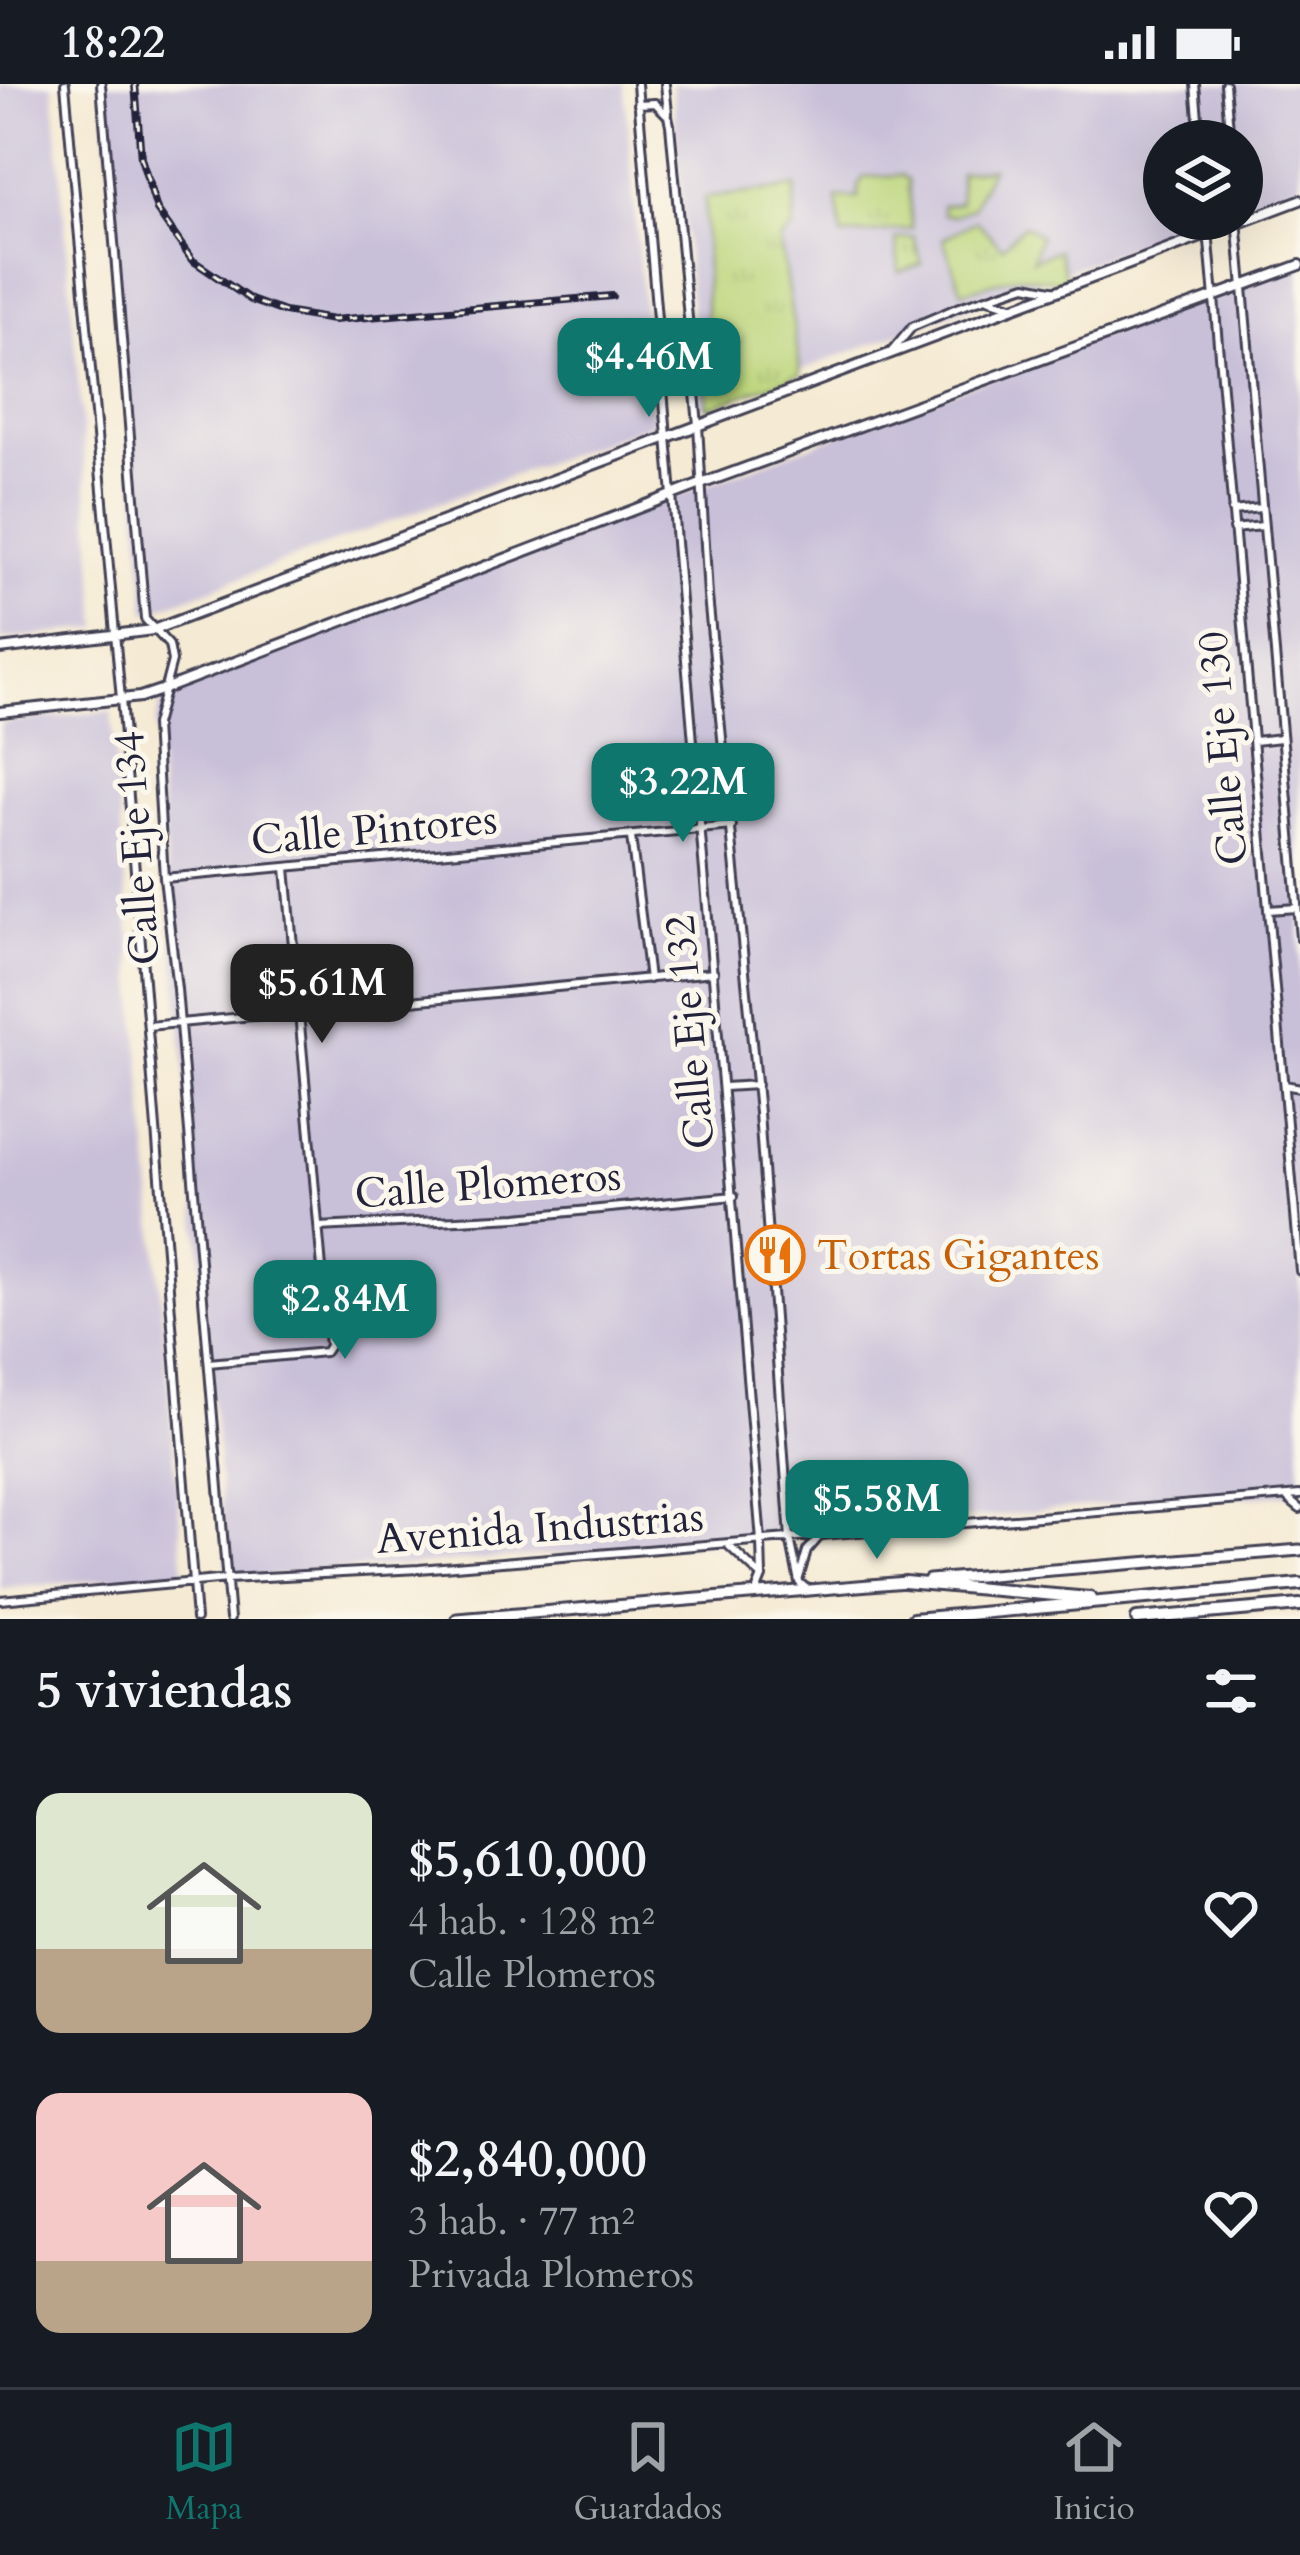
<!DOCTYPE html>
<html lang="es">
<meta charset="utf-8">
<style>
body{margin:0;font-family:Cardo,serif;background:#242831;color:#f1f3f6;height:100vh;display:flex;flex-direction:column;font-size:45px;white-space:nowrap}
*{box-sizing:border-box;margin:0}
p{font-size:39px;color:#9ea1a6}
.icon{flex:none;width:66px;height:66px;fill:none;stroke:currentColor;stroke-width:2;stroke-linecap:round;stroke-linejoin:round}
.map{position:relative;height:1535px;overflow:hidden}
.drawer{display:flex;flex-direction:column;background:#171b24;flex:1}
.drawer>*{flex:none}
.controls{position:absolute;left:1143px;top:36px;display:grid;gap:24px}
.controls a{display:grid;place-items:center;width:120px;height:120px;border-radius:50%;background:#171b24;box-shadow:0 12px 48px #0002;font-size:60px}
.price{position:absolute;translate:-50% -102px;padding:0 27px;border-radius:24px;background:#0f766e;color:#fff;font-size:39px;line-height:78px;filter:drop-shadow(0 3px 6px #0008)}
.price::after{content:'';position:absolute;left:50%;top:72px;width:36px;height:27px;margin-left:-18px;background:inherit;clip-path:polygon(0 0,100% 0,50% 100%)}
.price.current{background:#222;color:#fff}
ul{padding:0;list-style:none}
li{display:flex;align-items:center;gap:36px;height:300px;padding:0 36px}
li span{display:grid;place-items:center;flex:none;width:336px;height:240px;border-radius:24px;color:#555}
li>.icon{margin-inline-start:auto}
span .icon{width:144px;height:144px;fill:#fffc;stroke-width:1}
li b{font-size:51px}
h2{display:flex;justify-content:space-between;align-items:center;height:144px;padding:0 36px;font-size:51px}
.status{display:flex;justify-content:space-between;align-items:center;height:84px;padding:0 60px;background:#171b24;direction:ltr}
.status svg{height:33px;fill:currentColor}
.tab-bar{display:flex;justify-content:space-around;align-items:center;height:168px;border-top:3px solid #363941;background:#171b24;font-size:33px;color:#9ea1a6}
.tab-bar a{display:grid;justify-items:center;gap:6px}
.tab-bar .current{color:#0f766e}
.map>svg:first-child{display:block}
.industrial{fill:#c8bfd8}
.grass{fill:url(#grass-tufts);stroke:#6f7c5a;stroke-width:3}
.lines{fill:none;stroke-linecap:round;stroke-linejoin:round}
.minor-casing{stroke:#424052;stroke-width:12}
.tertiary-casing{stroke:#424052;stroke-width:14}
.secondary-casing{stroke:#424052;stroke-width:15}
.trunk-casing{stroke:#424052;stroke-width:16}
.minor{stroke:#fff;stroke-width:6}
.tertiary{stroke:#fff;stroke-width:8}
.secondary{stroke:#fff;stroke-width:9}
.trunk{stroke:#fff;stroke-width:10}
.rail-casing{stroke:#22223b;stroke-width:8}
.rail{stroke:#fbf7ec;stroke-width:3;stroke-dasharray:9;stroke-linecap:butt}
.labels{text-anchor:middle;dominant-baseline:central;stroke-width:10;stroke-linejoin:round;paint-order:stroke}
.street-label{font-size:42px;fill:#22223b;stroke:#fbf7ec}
.food-label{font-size:42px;fill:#c56008;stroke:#fbf7ec;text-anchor:start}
</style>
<div class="status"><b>18:22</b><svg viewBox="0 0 49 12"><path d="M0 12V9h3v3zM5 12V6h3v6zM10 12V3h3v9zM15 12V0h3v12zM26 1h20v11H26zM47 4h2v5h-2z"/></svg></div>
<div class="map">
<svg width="1300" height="1535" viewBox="0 0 1300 1535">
<defs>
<pattern id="grass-tufts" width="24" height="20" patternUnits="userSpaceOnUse" patternTransform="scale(3)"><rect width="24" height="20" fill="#bcd57a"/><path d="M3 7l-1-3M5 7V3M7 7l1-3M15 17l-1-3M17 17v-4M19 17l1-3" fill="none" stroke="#a1b76a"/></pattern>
</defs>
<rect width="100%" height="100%" fill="#fbf7ec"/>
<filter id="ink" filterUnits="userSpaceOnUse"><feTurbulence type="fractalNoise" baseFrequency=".00833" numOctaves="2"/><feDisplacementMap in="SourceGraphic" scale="24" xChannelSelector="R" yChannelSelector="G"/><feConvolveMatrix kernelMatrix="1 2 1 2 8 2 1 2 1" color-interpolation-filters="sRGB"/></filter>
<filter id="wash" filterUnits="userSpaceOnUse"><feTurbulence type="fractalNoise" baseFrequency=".004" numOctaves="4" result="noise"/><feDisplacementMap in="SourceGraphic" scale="48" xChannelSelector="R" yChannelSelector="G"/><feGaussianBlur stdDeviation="2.7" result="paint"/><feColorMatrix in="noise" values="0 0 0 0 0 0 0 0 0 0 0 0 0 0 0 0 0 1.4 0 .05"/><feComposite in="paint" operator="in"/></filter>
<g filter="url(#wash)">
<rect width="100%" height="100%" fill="#f5ead3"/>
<!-- industrial -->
<path class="industrial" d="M 0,0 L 53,0 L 99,544 L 0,556 Z
M 102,0 L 624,0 L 653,339 L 146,529 Z
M 672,0 L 1300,0 L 1300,99 L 1242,121 L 1242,57 L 1164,57 L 1164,135 L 1204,135 L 700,324 Z
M 1300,177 L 1300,1410 L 1114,1420 L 807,1451 L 228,1495 L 155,641 L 164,605 Z
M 111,627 L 184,1488 L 0,1505 L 0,639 Z"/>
<!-- grass -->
<path class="grass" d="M 991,84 L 973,123 L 953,132 L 943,130 L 942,122 L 960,119 L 960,89 Z
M 901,91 L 908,96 L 912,145 L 842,152 L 837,114 L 858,114 L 858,102 L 864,93 Z
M 796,103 L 793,145 L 780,156 L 801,290 L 707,324 L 705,114 Z
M 976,137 L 1002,163 L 1024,141 L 1040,152 L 1032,176 L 1058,166 L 1067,198 L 1017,192 L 962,208 L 943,155 Z
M 914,153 L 922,180 L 899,188 L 896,155 Z"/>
</g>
<g filter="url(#ink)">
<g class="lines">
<defs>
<path id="minor" d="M 65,0 L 121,615 L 196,1535
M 101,0 L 145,535 L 169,561 L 172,577 L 155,641 L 164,794 L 177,905 L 230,1535
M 637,0 L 761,1457 L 762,1493 L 756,1508
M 665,0 L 668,29
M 1195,0 L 1200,57
M 1225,0 L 1230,57
M 638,20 L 655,19 L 668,32 L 670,41 L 698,341 L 708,512 L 759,1029 L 790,1454 L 799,1498 L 808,1506
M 1207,135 L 1300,1187
M 1237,135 L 1300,854
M 988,215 L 1015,223
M 892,267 L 912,243 L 959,223 L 1026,201 L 1057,207
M 1232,427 L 1261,424
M 1233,445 L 1263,442
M 1254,657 L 1281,654
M 631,753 L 649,895
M 164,794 L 732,742
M 1268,826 L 1297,824
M 148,942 L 714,888
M 1284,1001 L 1300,1004
M 724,1003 L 757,1001
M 319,1143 L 517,1133 L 734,1112
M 209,1279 L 325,1268 L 329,1262 L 286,784
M 1288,1415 L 1300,1425
M 729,1462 L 762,1493
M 799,1494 L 807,1467 L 819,1453
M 0,1516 L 228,1495 L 419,1485 L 1300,1411"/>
<path id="tertiary" d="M 0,565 L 153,546 L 1300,116
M 0,628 L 140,613 L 164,605 L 701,400 L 1300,181"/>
<path id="secondary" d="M 929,1496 L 1300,1466
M 457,1535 L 906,1498"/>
<path id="trunk" d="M 904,1498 L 1090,1514
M 913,1535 L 1300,1500
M 1137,1535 L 1300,1521"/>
</defs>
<!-- minor casing -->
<use href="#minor" class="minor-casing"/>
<!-- tertiary casing -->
<use href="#tertiary" class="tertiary-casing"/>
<!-- secondary casing -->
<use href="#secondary" class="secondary-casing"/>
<!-- trunk casing -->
<use href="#trunk" class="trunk-casing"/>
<!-- minor -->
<use href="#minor" class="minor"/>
<!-- tertiary -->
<use href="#tertiary" class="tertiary"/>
<!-- secondary -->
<use href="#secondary" class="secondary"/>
<!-- trunk -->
<use href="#trunk" class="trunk"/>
<defs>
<path id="rail" d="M 135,0 L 141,74 L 157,126 L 192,176 L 251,216 L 284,228 L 333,236 L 612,212"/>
</defs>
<!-- rail casing -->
<use href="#rail" class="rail-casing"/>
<!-- rail -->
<use href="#rail" class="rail"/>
</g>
</g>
<!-- icons -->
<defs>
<symbol id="restaurant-ring" viewBox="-11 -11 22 22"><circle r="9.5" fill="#fbf7ec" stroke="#e8710a" stroke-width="1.5"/><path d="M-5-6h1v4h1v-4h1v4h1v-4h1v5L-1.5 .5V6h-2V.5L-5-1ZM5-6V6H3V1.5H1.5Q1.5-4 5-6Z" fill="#e8710a"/></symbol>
</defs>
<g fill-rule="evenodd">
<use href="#restaurant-ring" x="742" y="1138" width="66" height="66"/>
</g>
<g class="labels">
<!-- street labels -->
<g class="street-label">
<text transform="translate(1223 664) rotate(-95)">Calle Eje 130</text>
<text transform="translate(374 746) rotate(-5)">Calle Pintores</text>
<text transform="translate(137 764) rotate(-94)">Calle Eje 134</text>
<text transform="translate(690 948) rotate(-95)">Calle Eje 132</text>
<text transform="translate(488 1101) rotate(-4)">Calle Plomeros</text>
<text transform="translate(540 1444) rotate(-4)">Avenida Industrias</text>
</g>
<!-- food labels -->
<g class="food-label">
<text x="817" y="1171">Tortas Gigantes</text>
</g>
</g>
</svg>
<div class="controls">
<a><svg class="icon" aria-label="layers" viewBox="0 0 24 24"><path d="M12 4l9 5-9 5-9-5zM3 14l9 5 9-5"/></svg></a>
</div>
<b class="price" style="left:649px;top:336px">$4.46M</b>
<b class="price" style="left:683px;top:761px">$3.22M</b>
<b class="price current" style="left:322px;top:962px">$5.61M</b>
<b class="price" style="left:345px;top:1278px">$2.84M</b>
<b class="price" style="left:877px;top:1478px">$5.58M</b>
</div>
<section class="drawer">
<h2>5 viviendas<svg class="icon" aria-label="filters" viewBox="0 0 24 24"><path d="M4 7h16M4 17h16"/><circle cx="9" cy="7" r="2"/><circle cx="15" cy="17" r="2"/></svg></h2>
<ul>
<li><span style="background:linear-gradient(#dfe7d0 65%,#b9a48a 0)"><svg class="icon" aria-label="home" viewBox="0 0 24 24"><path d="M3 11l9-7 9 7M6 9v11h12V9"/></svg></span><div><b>$5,610,000</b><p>4 hab. · 128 m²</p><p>Calle Plomeros</p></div><svg class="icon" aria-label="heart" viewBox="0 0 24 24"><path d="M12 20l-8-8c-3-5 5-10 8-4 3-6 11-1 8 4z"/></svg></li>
<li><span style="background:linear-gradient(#f6c9c9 70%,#b9a48a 0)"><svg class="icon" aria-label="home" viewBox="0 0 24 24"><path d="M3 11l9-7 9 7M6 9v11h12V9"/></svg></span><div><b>$2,840,000</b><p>3 hab. · 77 m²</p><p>Privada Plomeros</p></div><svg class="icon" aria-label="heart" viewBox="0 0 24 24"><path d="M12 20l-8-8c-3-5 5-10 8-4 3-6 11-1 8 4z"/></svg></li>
</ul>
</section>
<nav class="tab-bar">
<a class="current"><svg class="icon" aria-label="map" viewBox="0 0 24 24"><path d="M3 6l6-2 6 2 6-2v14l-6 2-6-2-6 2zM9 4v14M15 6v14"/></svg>Mapa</a>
<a><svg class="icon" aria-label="saved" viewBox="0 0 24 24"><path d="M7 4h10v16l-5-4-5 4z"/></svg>Guardados</a>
<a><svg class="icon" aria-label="home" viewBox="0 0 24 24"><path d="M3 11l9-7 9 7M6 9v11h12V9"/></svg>Inicio</a>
</nav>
